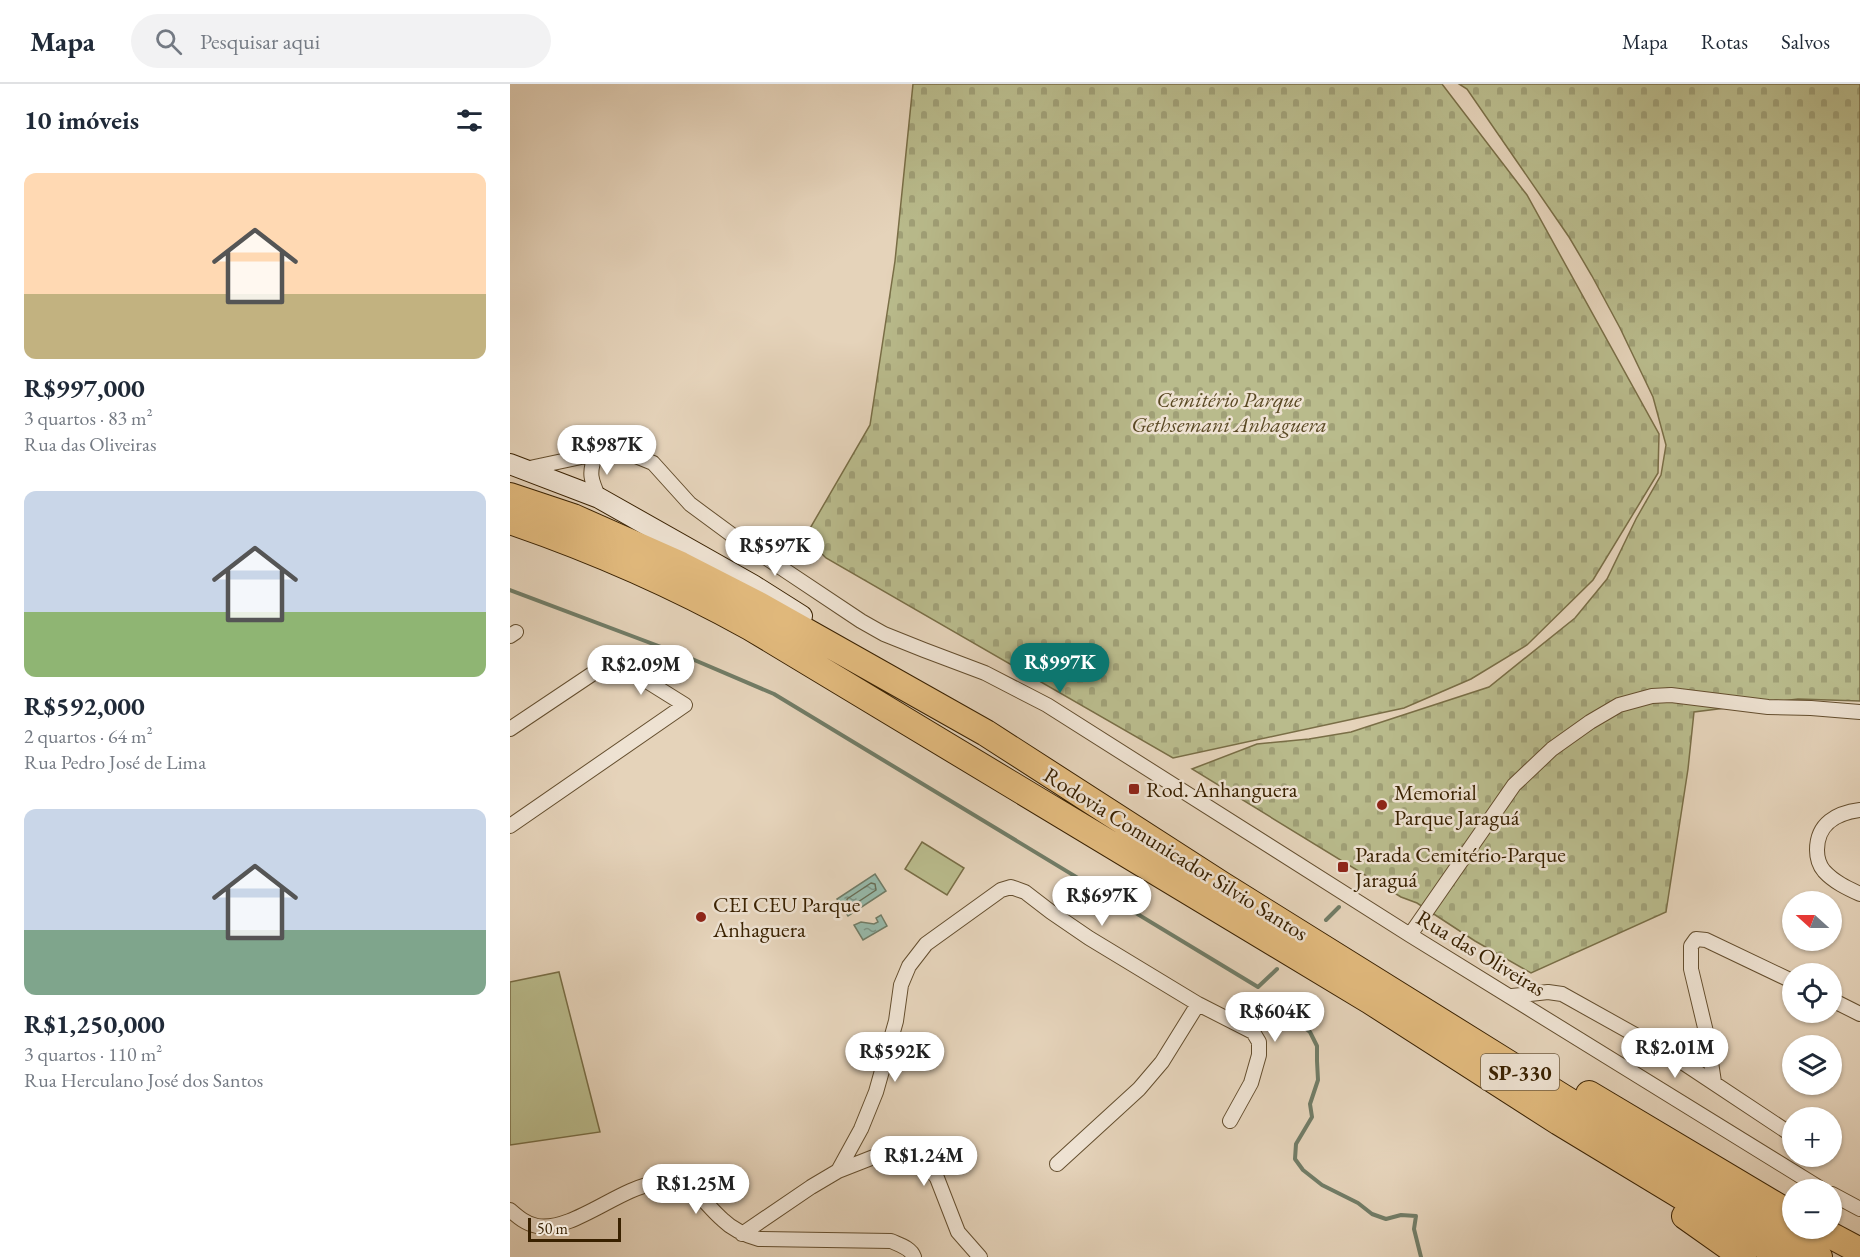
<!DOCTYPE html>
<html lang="pt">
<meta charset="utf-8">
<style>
body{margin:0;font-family:"EB Garamond",serif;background:#f2f2f3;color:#1f2937;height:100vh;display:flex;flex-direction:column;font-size:22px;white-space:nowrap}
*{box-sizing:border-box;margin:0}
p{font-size:20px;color:#747a83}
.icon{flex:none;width:33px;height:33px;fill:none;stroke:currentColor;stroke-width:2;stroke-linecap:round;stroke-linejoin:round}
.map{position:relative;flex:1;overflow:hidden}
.details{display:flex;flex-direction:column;background:#fff;width:510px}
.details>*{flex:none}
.needle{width:39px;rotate:291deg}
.fabs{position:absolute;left:1272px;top:807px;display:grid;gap:12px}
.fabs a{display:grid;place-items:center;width:60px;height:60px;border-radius:50%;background:#fff;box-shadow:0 2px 4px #0004;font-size:30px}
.scale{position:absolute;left:18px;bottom:15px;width:93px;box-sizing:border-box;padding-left:6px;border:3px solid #392100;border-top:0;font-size:16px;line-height:21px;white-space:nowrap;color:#392100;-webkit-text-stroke:4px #eee2d2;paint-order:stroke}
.price{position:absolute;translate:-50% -51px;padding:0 14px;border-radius:21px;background:#fff;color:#222;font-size:20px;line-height:39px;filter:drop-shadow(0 2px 3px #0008)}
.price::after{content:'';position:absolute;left:50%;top:36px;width:18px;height:14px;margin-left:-9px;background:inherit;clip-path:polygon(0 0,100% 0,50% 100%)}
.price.active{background:#0f766e;color:#fff}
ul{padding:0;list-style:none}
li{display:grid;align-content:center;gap:12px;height:318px;padding:0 24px}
li span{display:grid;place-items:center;height:186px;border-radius:12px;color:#555}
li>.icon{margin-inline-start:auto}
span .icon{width:108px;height:108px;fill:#fffc;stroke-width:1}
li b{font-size:26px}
h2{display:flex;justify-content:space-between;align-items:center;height:72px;padding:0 24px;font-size:26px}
header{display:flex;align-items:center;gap:36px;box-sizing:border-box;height:84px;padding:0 30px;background:#fff;border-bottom:2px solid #e0e1e3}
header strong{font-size:28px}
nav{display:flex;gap:33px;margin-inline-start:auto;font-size:21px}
.search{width:420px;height:54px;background:#f2f2f3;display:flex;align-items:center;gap:15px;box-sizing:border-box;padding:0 21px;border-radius:33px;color:#747a83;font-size:22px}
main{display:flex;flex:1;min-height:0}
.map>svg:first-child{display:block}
.cemetery{fill:url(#cemetery-stones);stroke:#796e46;stroke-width:1.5}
.pitch{fill:#b9bb8c;stroke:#796e46;stroke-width:1.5}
.water{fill:url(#water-ripples);stroke:#717c66;stroke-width:1.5}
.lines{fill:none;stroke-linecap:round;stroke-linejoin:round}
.shore{stroke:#686d55;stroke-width:1.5}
.stream{stroke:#717c66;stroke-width:4}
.street-casing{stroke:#644e2e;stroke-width:16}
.secondary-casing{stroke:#392100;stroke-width:22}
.highway-casing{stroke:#392100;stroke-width:28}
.street{stroke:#eee2d2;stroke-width:14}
.secondary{stroke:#eee2d2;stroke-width:20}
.highway{stroke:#e2ba7d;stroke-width:26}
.poi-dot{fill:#8f2418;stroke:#eee2d2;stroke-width:2}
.labels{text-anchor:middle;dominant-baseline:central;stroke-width:5;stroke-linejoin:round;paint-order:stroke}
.shield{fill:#eee2d2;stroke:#6f5b3f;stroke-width:1.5}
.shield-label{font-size:21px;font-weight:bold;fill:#392100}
.park-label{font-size:22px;font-style:italic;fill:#594823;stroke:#eee2d2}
.poi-label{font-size:22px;fill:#392100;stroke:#eee2d2;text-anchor:start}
.street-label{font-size:22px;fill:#392100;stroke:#eee2d2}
</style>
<header>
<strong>Mapa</strong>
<div class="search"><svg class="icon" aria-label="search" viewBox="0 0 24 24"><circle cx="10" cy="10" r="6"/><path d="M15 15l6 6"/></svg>Pesquisar aqui</div>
<nav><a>Mapa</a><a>Rotas</a><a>Salvos</a></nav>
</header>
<main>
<section class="details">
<h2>10 imóveis<svg class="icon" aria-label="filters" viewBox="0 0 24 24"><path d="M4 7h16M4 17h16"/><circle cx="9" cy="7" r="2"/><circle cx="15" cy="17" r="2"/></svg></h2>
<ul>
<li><span style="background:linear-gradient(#ffd9b3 65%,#c2b280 0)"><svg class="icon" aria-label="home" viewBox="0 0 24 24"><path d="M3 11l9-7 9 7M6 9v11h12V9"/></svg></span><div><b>R$997,000</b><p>3 quartos · 83 m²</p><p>Rua das Oliveiras</p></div></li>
<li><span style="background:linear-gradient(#c9d6e8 65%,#8fb573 0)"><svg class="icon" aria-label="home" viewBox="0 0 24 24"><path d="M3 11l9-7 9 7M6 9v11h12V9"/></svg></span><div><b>R$592,000</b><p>2 quartos · 64 m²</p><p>Rua Pedro José de Lima</p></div></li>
<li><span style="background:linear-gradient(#c9d6e8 65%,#7fa58c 0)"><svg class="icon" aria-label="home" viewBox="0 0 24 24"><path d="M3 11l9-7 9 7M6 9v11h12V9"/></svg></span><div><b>R$1,250,000</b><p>3 quartos · 110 m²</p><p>Rua Herculano José dos Santos</p></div></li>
</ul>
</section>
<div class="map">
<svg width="1350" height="1173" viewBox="0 0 1350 1173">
<defs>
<pattern id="cemetery-stones" width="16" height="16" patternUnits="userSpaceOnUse" patternTransform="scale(1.5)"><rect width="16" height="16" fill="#b9bb8c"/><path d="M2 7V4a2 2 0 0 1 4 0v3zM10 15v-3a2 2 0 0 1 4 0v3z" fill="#a0a077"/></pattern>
<pattern id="water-ripples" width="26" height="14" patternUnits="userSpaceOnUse" patternTransform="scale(1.5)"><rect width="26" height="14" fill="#97b9aa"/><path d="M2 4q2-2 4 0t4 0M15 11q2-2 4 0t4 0" fill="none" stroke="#7c9688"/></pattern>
</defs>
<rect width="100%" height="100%" fill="#e5d3ba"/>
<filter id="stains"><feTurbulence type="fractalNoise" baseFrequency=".00333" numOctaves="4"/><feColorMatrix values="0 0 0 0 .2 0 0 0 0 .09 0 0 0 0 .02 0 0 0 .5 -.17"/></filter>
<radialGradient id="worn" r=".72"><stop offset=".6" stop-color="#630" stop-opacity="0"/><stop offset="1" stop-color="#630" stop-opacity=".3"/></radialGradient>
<!-- cemetery -->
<path class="cemetery" d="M 403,0 L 932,0 L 1017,111 L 1149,350 L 1148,389 L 1083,496 L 1017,561 L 961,595 L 894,624 L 663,674 L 316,474 L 295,453 L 360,341 L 385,177 Z
M 949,0 L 1350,0 L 1350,617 L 1288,615 L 1184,628 L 1178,685 L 1156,828 L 1021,889 L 965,857 L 907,819 L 891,813 L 682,685 L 747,660 L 799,655 L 841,648 L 979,603 L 1065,534 L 1097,495 L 1126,435 L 1151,391 L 1156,361 L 1143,313 L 1110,244 L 1082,192 L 1059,153 L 957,5 Z"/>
<!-- pitch -->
<path class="pitch" d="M 412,758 L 454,784 L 437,811 L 395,785 Z
M 49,888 L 90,1048 L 0,1061 L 0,898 Z"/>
<!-- water -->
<path class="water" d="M 365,790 L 376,807 L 338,832 L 327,815 Z
M 371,831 L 377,842 L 353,856 L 344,841 L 351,838 L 364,840 L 368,838 L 366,834 Z"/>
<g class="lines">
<!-- shore -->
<path class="shore" d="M 361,799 L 365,800 L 366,806 L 342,822 L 338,822 L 337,815 Z"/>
<!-- stream -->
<path class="stream" d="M 0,506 L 175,572 L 264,610 L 748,903 L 767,885
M 816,836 L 829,823
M 781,933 L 800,948 L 807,962 L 807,977 L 808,996 L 800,1020 L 802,1033 L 786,1060 L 785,1075 L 793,1086 L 812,1101 L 848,1119 L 862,1130 L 876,1135 L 891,1131 L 906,1132 L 904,1145 L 911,1173"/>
<defs>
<path id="street" d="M 86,370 C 78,389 81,396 89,414
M 15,385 L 104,366 L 116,368 L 143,379 L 180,420 L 222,451 L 351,537 L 374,550 L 414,566 L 475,589 L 537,621 L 900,851 L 1313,1106
M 0,552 L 6,548
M 0,645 L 103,576 L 175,621 L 0,742
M 1350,726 C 1327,729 1307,739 1307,766 C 1307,774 1309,781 1314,787 C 1324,798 1337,804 1350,810
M 900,851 L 1004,701 L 1042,665 L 1080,638 L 1109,621 L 1142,612 L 1161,611 L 1258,623 L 1301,624 L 1350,628
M 1002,912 L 1038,908 L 1052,910 L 1163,972 L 1276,1047
M 1322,916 L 1350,930
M 1204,998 L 1197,952 L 1181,885 L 1181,862 L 1186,855 L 1196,856 L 1282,897
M 547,1080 L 629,1005 L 652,978 L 688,920
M 328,1087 L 379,1067 L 390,1066 L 404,1069 L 415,1078 L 427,1094 L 448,1148 L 470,1173
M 1322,1110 L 1350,1125
M 0,1126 C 8,1133 16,1140 27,1142 C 62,1148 109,1104 146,1099 C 183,1093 189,1115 213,1136 C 223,1146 235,1151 249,1155 L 381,1157 C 390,1161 401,1164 404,1173
M 232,1150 L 301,1103 L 328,1087 L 351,1045 L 366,1008 L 386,937 L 391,901 L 399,882 L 416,860 L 491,806 L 501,803 L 515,808 L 541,828 L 579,854 L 688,920 L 743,948 L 749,958 L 749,971 L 741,999 L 720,1037"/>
<path id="secondary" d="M 0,380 L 89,414 L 243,501 L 292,532"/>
<path id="highway" d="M 0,412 L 63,433 L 171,481 L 249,521 L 476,649 L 712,801 L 1309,1173
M 0,437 C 82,465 164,501 240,543 L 859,916 L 1049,1038 L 1272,1173
M 1079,1010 L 1282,1131
M 1175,1132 L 1233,1173
M 1307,1144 L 1350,1167"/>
</defs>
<!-- street casing -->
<use href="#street" class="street-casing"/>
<!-- secondary casing -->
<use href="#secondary" class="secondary-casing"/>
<!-- highway casing -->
<use href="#highway" class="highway-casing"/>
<!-- street -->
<use href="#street" class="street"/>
<!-- secondary -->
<use href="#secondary" class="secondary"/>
<!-- highway -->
<use href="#highway" class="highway"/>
</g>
<!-- markers -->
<g class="poi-dot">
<rect x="618" y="699" width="12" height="12" rx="3"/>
<circle cx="872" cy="721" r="6"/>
<rect x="827" y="777" width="12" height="12" rx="3"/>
<circle cx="191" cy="833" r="6"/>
</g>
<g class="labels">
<!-- shield labels -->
<rect class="shield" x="971" y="970" width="78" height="36" rx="4.5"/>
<g class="shield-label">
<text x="1010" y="988">SP-330</text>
</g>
<!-- park labels -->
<g class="park-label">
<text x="719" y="315">Cemitério Parque<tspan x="719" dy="25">Gethsemani Anhaguera</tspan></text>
</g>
<!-- poi labels -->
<g class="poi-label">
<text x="636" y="705">Rod. Anhanguera</text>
<text x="884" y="708">Memorial<tspan x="884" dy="25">Parque Jaraguá</tspan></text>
<text x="845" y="770">Parada Cemitério-Parque<tspan x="845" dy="25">Jaraguá</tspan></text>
<text x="203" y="820">CEI CEU Parque<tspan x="203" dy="25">Anhaguera</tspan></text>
</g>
<!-- street labels -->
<g class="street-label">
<text transform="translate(666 770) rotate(32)">Rodovia Comunicador Silvio Santos</text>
<text transform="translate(971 869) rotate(31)">Rua das Oliveiras</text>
</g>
</g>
<rect width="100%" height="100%" filter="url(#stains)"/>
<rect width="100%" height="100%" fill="url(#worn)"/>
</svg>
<div class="fabs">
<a><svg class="needle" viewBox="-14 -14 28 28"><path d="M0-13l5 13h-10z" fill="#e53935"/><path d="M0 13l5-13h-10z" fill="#747a83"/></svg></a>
<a><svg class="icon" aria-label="locate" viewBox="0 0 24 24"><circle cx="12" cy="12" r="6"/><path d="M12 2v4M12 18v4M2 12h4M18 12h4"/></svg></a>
<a><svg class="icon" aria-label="layers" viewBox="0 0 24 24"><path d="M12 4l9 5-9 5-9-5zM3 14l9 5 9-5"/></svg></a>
<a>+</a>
<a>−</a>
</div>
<div class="scale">50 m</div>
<b class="price" style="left:97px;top:392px">R$987K</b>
<b class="price" style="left:265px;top:493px">R$597K</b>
<b class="price active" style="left:550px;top:610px">R$997K</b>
<b class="price" style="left:131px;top:612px">R$2.09M</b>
<b class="price" style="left:592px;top:843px">R$697K</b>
<b class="price" style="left:765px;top:959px">R$604K</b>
<b class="price" style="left:1165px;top:995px">R$2.01M</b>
<b class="price" style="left:385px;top:999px">R$592K</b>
<b class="price" style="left:414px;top:1103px">R$1.24M</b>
<b class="price" style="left:186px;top:1131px">R$1.25M</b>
</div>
</main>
